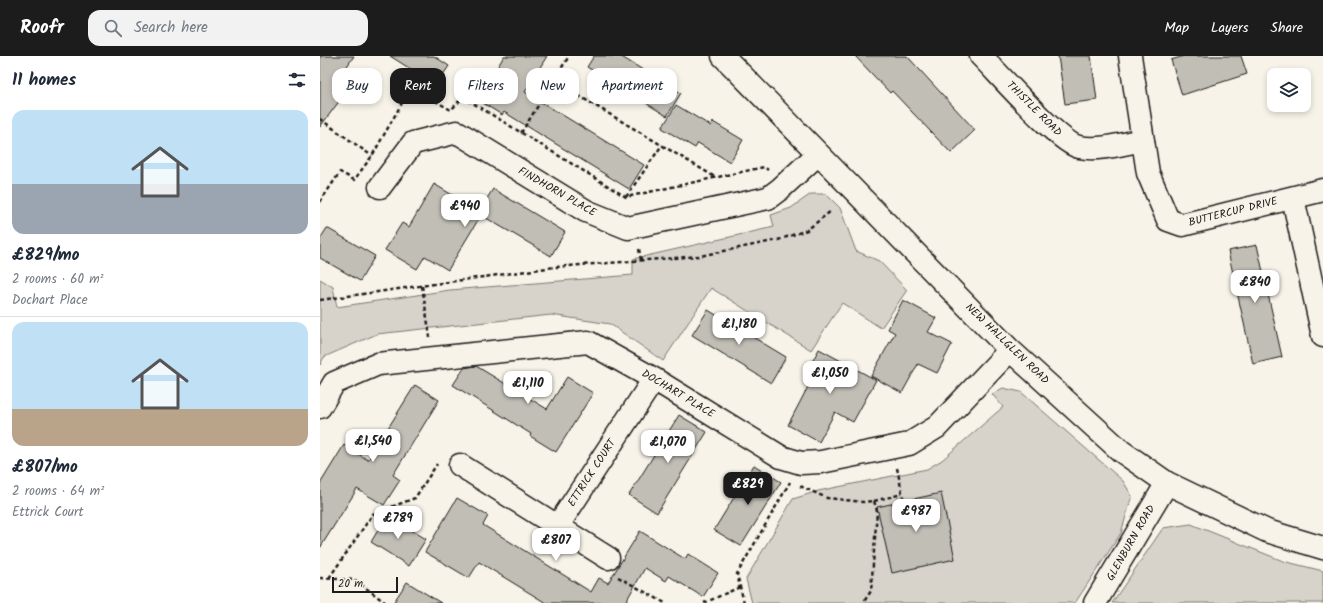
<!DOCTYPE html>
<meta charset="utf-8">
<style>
body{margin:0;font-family:Kalam,sans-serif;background:#f2f2f3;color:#1f2937;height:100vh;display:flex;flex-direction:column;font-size:15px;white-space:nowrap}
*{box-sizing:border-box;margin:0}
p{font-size:13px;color:#747a83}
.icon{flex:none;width:22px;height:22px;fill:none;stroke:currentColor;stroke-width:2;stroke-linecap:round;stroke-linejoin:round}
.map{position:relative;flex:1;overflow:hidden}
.details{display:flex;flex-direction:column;background:#fff;width:320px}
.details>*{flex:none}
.top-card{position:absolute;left:12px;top:12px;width:380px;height:36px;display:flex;gap:8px}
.controls{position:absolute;left:947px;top:12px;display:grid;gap:8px}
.controls a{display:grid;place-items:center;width:44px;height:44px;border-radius:8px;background:#fff;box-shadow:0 2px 6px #0003;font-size:20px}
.scale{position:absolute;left:12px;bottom:10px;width:66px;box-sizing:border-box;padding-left:4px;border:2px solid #1c1c1c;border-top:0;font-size:11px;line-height:14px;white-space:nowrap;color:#1c1c1c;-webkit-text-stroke:3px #f7f3e8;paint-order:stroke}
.price{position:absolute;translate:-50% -34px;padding:0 9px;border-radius:8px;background:#fff;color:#222;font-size:13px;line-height:26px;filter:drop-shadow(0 1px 2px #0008)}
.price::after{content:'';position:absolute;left:50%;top:24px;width:12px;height:9px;margin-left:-6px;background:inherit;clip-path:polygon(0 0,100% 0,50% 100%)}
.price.active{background:#1c1c1c;color:#fff}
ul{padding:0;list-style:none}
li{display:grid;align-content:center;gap:8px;height:212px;padding:0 12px}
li+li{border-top:1px solid #e0e1e3}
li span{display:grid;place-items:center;height:124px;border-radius:12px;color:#555}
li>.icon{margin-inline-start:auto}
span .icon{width:72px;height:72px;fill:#fffc;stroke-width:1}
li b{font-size:17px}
h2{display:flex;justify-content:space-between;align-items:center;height:48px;padding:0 12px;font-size:17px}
.tag{padding:0 14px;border-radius:12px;background:#fff;box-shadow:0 2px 6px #0003;font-size:14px;line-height:36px}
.tag.active{background:#1c1c1c;color:#fff}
header{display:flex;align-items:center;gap:24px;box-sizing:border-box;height:56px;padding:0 20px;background:#1c1c1c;color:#fff}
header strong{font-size:19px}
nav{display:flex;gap:22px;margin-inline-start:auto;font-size:14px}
.search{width:280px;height:36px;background:#f2f2f3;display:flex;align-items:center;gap:10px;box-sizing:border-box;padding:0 14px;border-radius:12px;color:#747a83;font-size:15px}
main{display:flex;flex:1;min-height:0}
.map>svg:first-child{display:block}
.green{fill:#d7d3cb;stroke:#7a7874}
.building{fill:#c0beb5;stroke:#1c1c1c}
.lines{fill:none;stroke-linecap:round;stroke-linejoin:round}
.minor-casing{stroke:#1c1c1c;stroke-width:25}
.path{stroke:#1c1c1c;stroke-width:2.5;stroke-dasharray:4 3;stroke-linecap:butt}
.minor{stroke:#f7f3e8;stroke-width:22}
.labels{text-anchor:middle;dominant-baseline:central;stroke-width:4;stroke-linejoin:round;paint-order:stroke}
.street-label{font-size:11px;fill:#1c1c1c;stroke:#f7f3e8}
</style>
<header>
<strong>Roofr</strong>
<div class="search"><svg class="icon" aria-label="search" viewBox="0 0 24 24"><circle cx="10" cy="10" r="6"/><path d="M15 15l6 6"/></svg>Search here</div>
<nav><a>Map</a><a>Layers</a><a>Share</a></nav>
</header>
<main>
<section class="details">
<h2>11 homes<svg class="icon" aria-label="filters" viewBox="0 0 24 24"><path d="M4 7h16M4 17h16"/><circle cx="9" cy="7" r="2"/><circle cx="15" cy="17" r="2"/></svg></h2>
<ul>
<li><span style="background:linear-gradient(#bfe0f5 60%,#9aa5b1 0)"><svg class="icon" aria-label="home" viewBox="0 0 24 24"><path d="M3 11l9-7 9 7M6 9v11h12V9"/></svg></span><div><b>£829/mo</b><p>2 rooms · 60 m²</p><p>Dochart Place</p></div></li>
<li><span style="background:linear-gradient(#bfe0f5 70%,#b9a48a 0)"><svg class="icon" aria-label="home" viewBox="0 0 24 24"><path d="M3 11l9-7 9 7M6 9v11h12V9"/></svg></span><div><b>£807/mo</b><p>2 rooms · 64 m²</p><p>Ettrick Court</p></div></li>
</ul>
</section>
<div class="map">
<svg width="1003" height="547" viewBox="0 0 1003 547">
<rect width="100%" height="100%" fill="#f7f3e8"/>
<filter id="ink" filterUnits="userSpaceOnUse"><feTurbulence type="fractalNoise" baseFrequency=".025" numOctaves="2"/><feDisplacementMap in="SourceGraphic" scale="8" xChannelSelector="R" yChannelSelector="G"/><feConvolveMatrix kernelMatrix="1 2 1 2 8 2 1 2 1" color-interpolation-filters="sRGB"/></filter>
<g filter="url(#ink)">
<!-- green -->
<path class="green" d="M 491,138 L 506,138 L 520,152 L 536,195 L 559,205 L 587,234 L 561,272 L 522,247 L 491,294 L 391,232 L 343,305 L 290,268 L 231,259 L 57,278 L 4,301 L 0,309 L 0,223 L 13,231 L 17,251 L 130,234 L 313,219 L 313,203 L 454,171 L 451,159 L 471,152 Z
M 683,332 L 701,336 L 803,425 L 812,440 L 801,477 L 755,547 L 432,547 L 426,523 L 473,443 L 498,435 L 607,413 L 622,404 L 683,351 L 672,338 Z
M 871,468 L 963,505 L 1003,515 L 1003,547 L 792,547 L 843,472 Z"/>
<!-- building -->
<path class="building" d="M 0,0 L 34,0 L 21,19 L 32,28 L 0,71 Z
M 70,0 L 114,0 L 129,10 L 116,29 Z
M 184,0 L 227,0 L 205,36 L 324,109 L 309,133 L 184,56 L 182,59 L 158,44 Z
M 274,0 L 300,0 L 361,37 L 347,60 L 267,11 Z
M 535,0 L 587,0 L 655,74 L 631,97 L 572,35 L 570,37 Z
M 738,0 L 771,0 L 777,44 L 745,48 Z
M 864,0 L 921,0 L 927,18 L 862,39 L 851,4 Z
M 356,49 L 391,70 L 393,66 L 423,84 L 410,106 L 378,87 L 375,92 L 342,72 Z
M 114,128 L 159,155 L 173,133 L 245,176 L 231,200 L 161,159 L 128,214 L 105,200 L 97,213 L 65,194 L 82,167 L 89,171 Z
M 7,172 L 55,200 L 40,225 L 0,202 L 0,183 Z
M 937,189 L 962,301 L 933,308 L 908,195 Z
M 583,244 L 616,262 L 608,276 L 632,288 L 617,317 L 598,308 L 582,337 L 551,320 L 575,277 L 568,273 Z
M 388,254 L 466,301 L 451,327 L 372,279 Z
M 499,293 L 556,324 L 533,366 L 515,356 L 499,386 L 468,369 L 491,325 L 484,321 Z
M 156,310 L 227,353 L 247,321 L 273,337 L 236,396 L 210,380 L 211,378 L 133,329 L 144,312 Z
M 95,329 L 119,344 L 73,419 L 80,424 L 64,449 L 37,433 L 0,492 L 0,428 L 24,389 L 48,404 Z
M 359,359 L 387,376 L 337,457 L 309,439 Z
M 434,409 L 461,426 L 421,490 L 394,474 Z
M 621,437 L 635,503 L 572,517 L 557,451 Z
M 137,442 L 168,460 L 163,469 L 271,536 L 279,522 L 288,527 L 320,475 L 365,503 L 368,498 L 398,517 L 383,541 L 349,520 L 346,525 L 325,512 L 305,547 L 226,547 L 159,506 L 149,522 L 105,496 Z
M 67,459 L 106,483 L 89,510 L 51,486 Z
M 87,526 L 121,547 L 73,547 Z"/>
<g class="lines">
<defs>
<path id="minor" d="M 403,0 L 690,294 L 801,395 L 847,427 L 947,475 L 1003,492
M 661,0 C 679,18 739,87 759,91 C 779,95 802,88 822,84
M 810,0 L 828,117 L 848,164 L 862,169 L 1003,134
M 60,131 L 93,87 L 137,76 L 266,155 L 308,172 L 448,142 L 460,133 L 498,98
M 973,142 L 1003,280
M 0,351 L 14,327 L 58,308 L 268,286 L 334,323 L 461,401 L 481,407 L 501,406 L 589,388 L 617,371 L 690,294
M 140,409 L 288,502
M 237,471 L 334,323
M 775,547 L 847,427"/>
</defs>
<!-- minor casing -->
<use href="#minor" class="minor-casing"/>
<!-- path -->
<path class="path" d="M 234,25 L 395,121
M 0,63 L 52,100
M 201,77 L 249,0
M 306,141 L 342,89
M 0,146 L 20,116 L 34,124 L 52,100 L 91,31 L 131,54 L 143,41 L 306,141 L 444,111 L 448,114
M 319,193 L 321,204
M 102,230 L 110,281
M 0,244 L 235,211 L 380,200 L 458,184 L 487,174 L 511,155
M 577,412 L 583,441
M 480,430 L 507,442 L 543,446 L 554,445 L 557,455 L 551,535 L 543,547
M 554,445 L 582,438
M 298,521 L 345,547
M 0,522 L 35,524 L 66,547
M 9,522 L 53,458 L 95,442 L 117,408
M 384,547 L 420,531
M 424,547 L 417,518 L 470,426"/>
<!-- minor -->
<use href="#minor" class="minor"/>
</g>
</g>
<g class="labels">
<!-- street labels -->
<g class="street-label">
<text transform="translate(714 53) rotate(45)">THISTLE ROAD</text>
<text transform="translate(237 136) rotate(30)">FINDHORN PLACE</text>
<text transform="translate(913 156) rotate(-14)">BUTTERCUP DRIVE</text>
<text transform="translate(687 288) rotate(44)">NEW HALLGLEN ROAD</text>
<text transform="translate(358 338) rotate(31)">DOCHART PLACE</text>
<text transform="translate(272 417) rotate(-57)">ETTRICK COURT</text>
<text transform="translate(811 487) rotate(-60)">GLENBURN ROAD</text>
</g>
</g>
</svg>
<div class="controls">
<a><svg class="icon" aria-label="layers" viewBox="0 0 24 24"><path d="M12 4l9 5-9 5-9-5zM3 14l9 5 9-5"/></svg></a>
</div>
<div class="scale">20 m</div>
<b class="price" style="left:145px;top:172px">£940</b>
<b class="price" style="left:935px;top:248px">£840</b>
<b class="price" style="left:419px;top:290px">£1,180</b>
<b class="price" style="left:510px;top:339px">£1,050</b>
<b class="price" style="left:208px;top:349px">£1,110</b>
<b class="price" style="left:53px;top:407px">£1,540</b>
<b class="price" style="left:348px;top:408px">£1,070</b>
<b class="price active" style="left:428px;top:450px">£829</b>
<b class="price" style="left:596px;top:477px">£987</b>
<b class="price" style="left:78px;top:484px">£789</b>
<b class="price" style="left:236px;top:506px">£807</b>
<div class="top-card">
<a class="tag">Buy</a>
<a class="tag active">Rent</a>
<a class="tag">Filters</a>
<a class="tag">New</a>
<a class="tag">Apartment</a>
</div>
</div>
</main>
